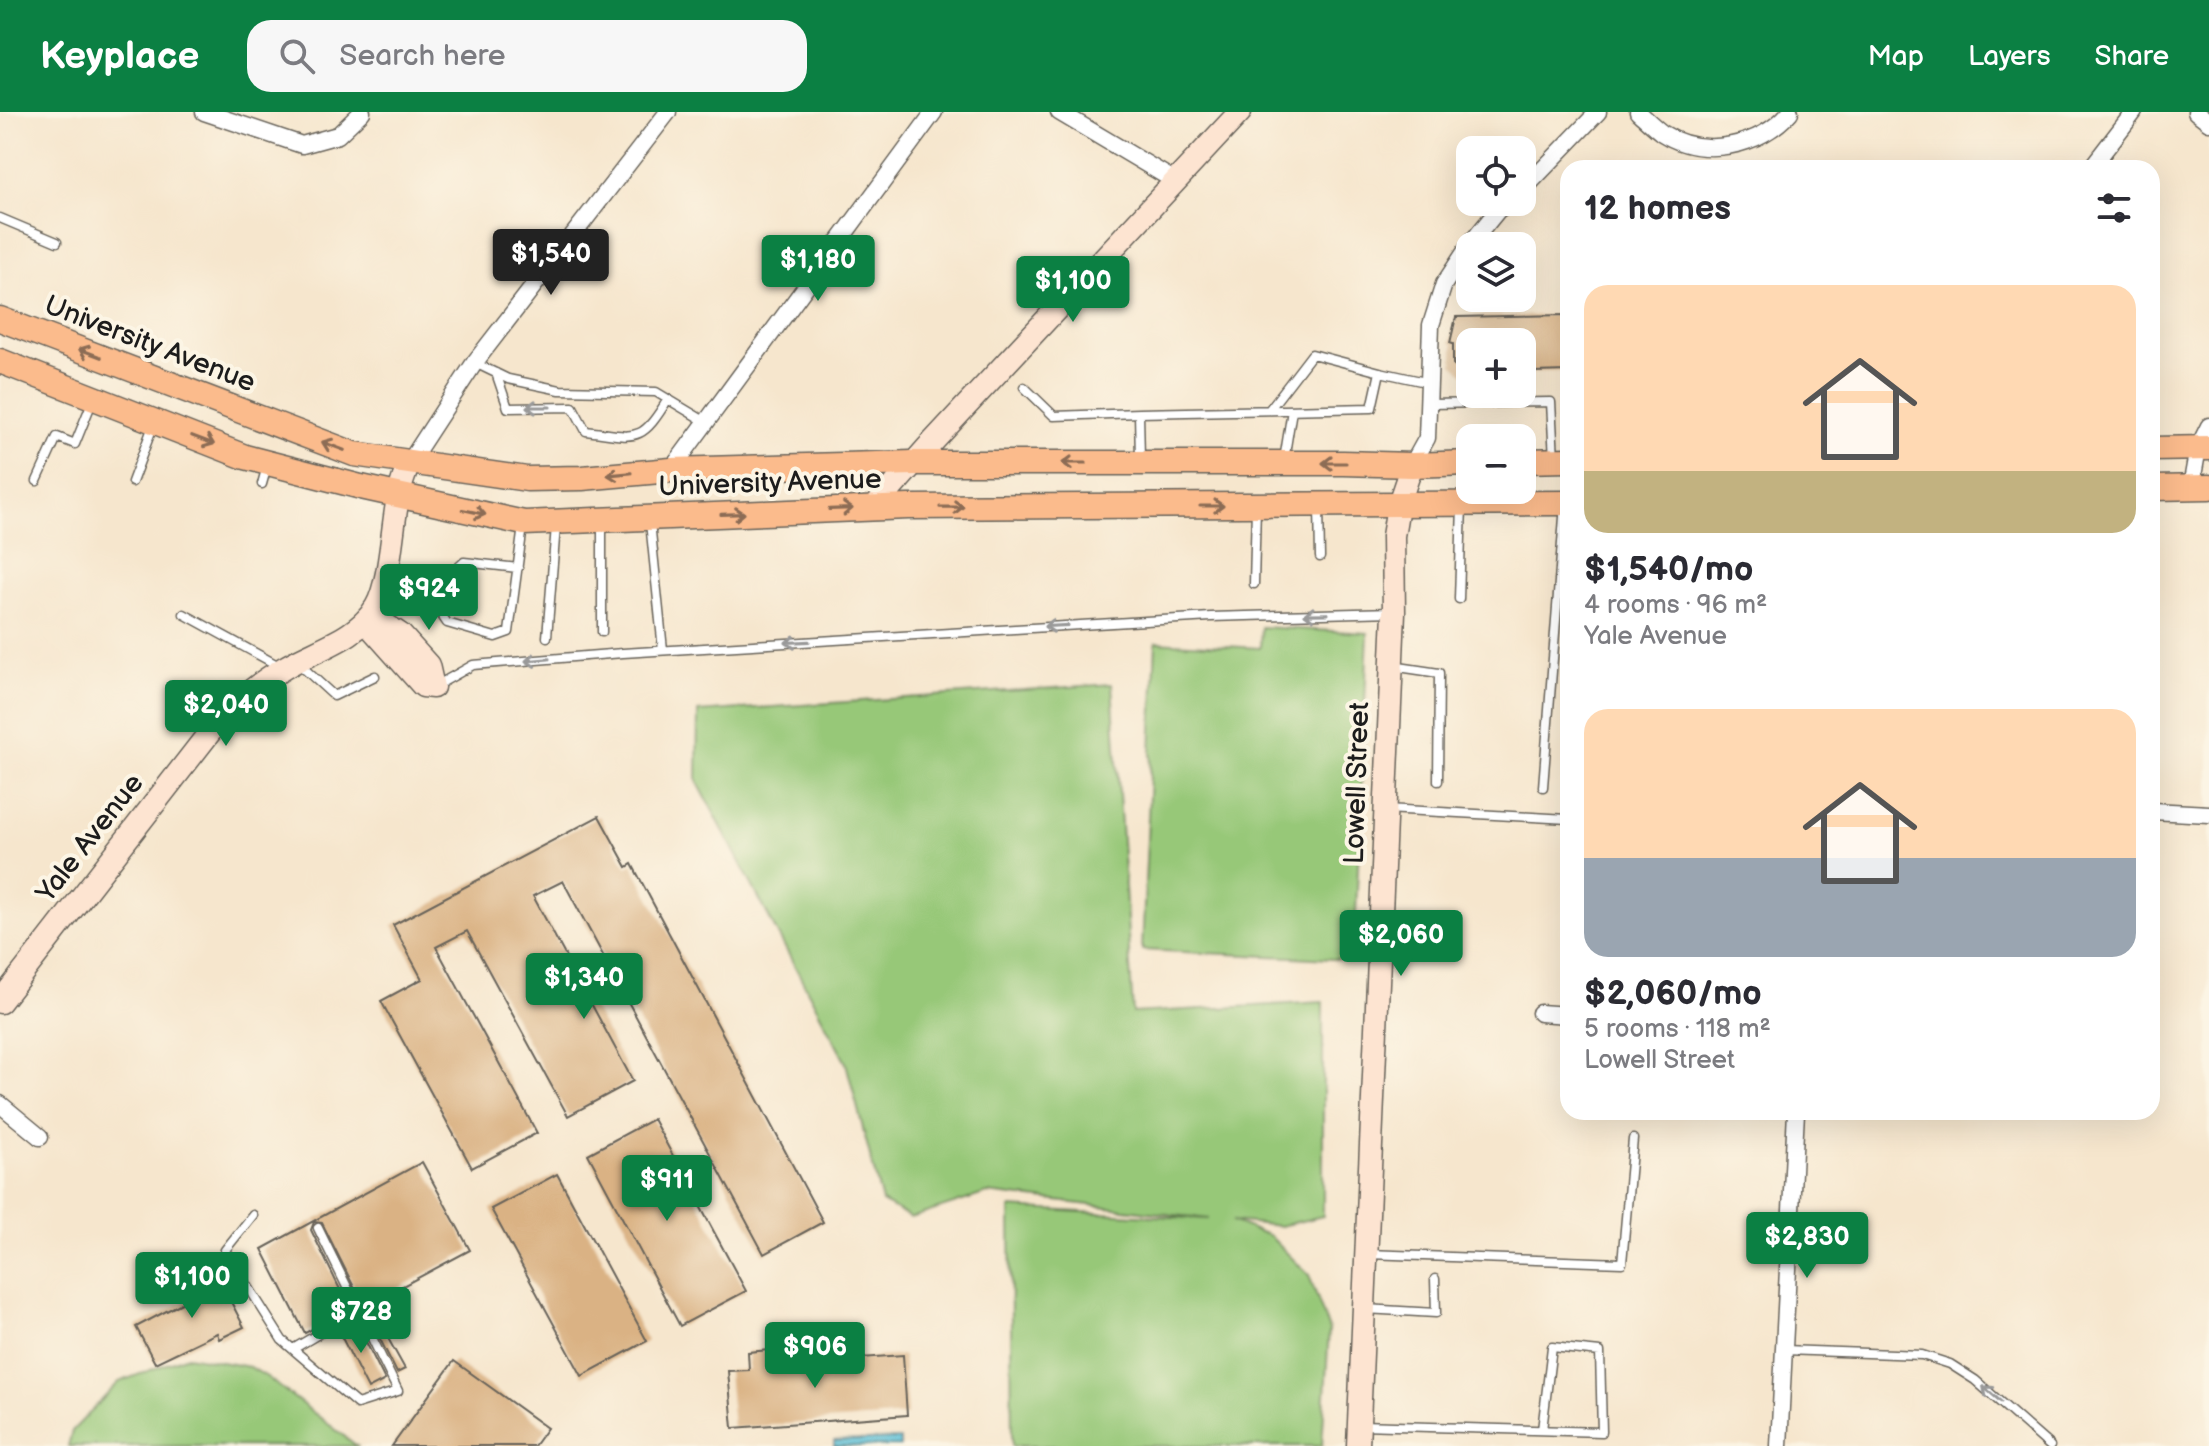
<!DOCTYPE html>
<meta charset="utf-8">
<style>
body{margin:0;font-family:"Balsamiq Sans",sans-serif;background:#f7f7f7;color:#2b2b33;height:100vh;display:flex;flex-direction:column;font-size:30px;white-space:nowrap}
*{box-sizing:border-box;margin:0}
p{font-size:26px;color:#7c7c81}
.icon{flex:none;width:44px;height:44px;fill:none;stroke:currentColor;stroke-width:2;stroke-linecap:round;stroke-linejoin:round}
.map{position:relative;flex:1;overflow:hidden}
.panel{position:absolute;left:1560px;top:48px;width:600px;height:960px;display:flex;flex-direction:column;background:#fff;border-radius:24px;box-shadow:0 8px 32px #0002}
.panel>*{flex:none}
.fabs{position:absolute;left:1456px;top:24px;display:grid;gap:16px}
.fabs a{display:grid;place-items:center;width:80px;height:80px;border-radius:16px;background:#fff;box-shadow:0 8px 32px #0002;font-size:40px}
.price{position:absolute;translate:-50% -68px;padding:0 18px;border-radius:8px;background:#0b8043;color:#fff;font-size:26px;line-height:52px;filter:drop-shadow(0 2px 4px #0008)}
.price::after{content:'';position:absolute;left:50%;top:48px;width:24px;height:18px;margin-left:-12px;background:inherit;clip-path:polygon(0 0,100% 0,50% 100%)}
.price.current{background:#222;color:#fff}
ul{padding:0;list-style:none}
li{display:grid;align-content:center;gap:16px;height:424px;padding:0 24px}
li span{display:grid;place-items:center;height:248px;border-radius:24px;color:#555}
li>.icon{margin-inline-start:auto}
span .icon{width:144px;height:144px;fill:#fffc;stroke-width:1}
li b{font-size:34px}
h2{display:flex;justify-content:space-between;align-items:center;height:96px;padding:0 24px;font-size:34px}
header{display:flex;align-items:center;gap:48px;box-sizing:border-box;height:112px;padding:0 40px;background:#0b8043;color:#fff}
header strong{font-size:38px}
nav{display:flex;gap:44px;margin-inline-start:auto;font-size:28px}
.search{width:560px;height:72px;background:#f7f7f7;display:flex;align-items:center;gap:20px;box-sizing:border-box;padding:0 28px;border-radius:24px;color:#7c7c81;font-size:30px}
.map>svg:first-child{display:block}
.green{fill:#97c878;stroke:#5a724a;stroke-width:2}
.water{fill:#5dc3db;stroke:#3c707c;stroke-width:2}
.building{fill:#dab284}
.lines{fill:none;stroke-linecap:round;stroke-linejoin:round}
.lane-casing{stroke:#68635a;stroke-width:11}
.street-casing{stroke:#68635a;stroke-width:19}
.secondary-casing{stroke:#68635a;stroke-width:25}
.primary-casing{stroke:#68635a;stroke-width:27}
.lane{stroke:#fff;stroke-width:8}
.street{stroke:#fff;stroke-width:16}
.secondary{stroke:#fde4d1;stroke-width:22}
.primary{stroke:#fbbb8c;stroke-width:24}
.oneway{stroke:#8c6c54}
.oneway2{stroke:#999}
.labels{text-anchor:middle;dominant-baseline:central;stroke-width:8;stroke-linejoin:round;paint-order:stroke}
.street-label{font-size:28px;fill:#1c1c1c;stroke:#fcf5e5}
</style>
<header>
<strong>Keyplace</strong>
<div class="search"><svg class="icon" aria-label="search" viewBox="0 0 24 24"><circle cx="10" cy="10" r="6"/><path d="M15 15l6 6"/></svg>Search here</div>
<nav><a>Map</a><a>Layers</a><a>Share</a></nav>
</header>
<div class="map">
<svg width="2209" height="1334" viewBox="0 0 2209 1334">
<rect width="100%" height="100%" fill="#fcf5e5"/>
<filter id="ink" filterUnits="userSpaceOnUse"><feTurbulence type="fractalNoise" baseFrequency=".0125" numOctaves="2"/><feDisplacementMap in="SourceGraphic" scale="16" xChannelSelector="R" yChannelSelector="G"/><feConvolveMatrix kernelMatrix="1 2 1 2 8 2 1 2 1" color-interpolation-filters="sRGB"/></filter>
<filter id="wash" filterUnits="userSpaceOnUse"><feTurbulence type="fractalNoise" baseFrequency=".006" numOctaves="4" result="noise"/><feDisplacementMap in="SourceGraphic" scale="32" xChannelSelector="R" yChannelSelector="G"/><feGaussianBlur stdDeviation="1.8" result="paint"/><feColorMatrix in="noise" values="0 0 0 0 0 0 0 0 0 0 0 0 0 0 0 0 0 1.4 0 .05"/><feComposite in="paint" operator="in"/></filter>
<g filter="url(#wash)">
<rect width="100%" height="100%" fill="#f6e6cd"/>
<!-- green -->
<path class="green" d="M 1261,515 L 1368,521 L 1354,848 L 1142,838 L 1156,530 L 1260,536 Z
M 1112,572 L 1133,901 L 1323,890 L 1323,1104 L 1280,1114 L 1232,1109 L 1270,1124 L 1309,1163 L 1329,1218 L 1322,1334 L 1012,1334 L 1010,1096 L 1209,1107 L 987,1081 L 911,1106 L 882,1090 L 846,951 L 697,669 L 698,600 Z
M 187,1244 L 250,1255 L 267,1265 L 357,1334 L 68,1334 L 72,1319 L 119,1270 Z"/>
<!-- water -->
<path class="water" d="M 900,1327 L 900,1334 L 834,1334 L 834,1329 Z"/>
<g id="blocks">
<!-- building -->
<path class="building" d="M 1568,203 L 1568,259 L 1533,260 L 1522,275 L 1522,230 L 1470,230 L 1470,267 L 1453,252 L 1453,232 L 1450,231 L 1456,205 Z
M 599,704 L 627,755 L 632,752 L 823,1110 L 764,1142 L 563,769 L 533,784 L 633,969 L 568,1004 L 467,819 L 436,835 L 537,1021 L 472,1056 L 381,889 L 422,867 L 393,813 Z
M 653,1007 L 746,1179 L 680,1214 L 588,1042 Z
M 422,1050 L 470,1138 L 369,1192 L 405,1257 L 397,1261 L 322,1111 L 314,1110 L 311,1118 L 349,1196 L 305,1221 L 262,1137 Z
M 557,1062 L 647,1229 L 582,1264 L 491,1097 Z
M 214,1157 L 244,1215 L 219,1227 L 217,1221 L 155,1251 L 136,1215 L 197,1183 L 190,1169 Z
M 355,1208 L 385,1268 L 368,1277 L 338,1218 Z
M 791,1236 L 792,1251 L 903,1243 L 907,1303 L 733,1316 L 728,1259 L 749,1258 L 748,1240 Z
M 454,1249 L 547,1316 L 534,1334 L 392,1334 Z"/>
</g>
</g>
<g filter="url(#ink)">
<use href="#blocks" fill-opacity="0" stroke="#68635a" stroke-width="2"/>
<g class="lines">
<defs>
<path id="lane" d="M 0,106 L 57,130
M 475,251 L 508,267 L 560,278 L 656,280 L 706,310
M 1380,260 L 1430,271
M 496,261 L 508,296 L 573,295 L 586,319 C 636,325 640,333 668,287
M 1024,275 L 1054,304 L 1139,301 L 1140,347
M 1429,292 L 1551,290 L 1554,347
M 1139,301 L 1372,296 L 1380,260 L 1312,242 L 1269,298
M 1284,348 L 1292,298
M 37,369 L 57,325 L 75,332 L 92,290
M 132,370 L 153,314
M 262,372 L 267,354
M 1319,395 L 1320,445
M 650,410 L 663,538
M 602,412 L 602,520
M 385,471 L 428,483 L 447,511 L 495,525 L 509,520 L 523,414
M 1254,472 L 1256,395
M 428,483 L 464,450 L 518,456
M 1459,487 L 1462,393
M 184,502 L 279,554
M 547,525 L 556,414
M 299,552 L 334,584 L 375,564
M 1392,554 L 1439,561 L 1438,669
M 434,575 L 473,553 L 623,541 L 1211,505 L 1393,500
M 1543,675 L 1565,392
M 1386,697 L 1568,707
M 253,1103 L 225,1138 L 282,1228 L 357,1292 L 398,1279 L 318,1116
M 1367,1142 L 1622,1151 L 1633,1027
M 1365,1197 L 1436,1201 L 1435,1167
M 293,1237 L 359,1198
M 1784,1238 L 1922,1243 L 1950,1252 L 1975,1268 L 2050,1334
M 1360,1313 L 1602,1320 L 1600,1240 L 1552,1235 L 1542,1318"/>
<path id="street" d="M 204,0 L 302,33 L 338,23 L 362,0
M 1059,0 L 1175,69
M 1638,0 C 1646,7 1654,15 1662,21 C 1703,47 1760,35 1790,0
M 2196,0 L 2209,10
M 2091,56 L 2134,0
M 1522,79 L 1598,0
M 409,351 L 475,250 L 668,0
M 1412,353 L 1427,326 L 1431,213 L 1444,172 L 1471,131 L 1498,98 L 1509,90
M 671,358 L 934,0
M 2191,375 L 2198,336 L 2209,314
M 2152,699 L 2209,702
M 1540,901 L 1568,903
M 0,992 L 40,1025
M 1779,1334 L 1796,1000"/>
<path id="secondary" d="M 874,396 L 927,336 L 1240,0
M 365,509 L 423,574 L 433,575 L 428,553 L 401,523 L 371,503
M 0,890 L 217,611 C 239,587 256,573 284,556 C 313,538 358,527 376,495 C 390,472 392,415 398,386 C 400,374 405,362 409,351
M 1358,1334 L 1394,500 L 1393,424 L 1398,394 L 1412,353"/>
<path id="primary" d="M 0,207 L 354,342 L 527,367 L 582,366 L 671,358 L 913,351 L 1343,351 L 1412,353 L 1470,351
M 0,249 L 245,345 L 361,375 L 524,411 L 908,395 L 1568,391
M 2152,337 L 2209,336
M 1522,349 L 1568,348
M 2152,376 L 2209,375"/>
</defs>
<!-- lane casing -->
<use href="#lane" class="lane-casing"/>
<!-- street casing -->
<use href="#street" class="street-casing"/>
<!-- secondary casing -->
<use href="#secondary" class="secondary-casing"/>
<!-- primary casing -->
<use href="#primary" class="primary-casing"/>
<!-- lane -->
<use href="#lane" class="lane"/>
<!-- street -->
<use href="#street" class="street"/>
<!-- secondary -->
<use href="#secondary" class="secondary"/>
<!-- primary -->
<use href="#primary" class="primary"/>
</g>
<!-- one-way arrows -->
<defs><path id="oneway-shaft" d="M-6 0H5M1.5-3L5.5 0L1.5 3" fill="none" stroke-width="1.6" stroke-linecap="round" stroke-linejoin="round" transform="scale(2)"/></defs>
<g class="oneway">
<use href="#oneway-shaft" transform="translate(90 241) rotate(-159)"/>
<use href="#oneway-shaft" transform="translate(203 328) rotate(21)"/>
<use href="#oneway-shaft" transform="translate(333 334) rotate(-159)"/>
<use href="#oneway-shaft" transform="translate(1074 351) rotate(180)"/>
<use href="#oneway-shaft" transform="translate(1334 351) rotate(-180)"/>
<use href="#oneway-shaft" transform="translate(619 362) rotate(175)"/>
<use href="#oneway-shaft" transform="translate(1212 394)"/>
<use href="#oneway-shaft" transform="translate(952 395) rotate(-1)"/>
<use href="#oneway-shaft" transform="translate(841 397) rotate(-2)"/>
<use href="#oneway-shaft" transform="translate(474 400) rotate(12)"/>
<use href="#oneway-shaft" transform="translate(733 402) rotate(-2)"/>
</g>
<g class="oneway2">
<use href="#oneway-shaft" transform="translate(538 295) rotate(180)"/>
<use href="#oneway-shaft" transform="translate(1316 502) rotate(179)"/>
<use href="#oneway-shaft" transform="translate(1056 514) rotate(177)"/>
<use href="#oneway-shaft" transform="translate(797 530) rotate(177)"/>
<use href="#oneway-shaft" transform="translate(537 548) rotate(175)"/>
<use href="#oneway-shaft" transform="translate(1992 1282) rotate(-139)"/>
</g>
</g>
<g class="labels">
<!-- street labels -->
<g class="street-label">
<text transform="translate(150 232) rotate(21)">University Avenue</text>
<text transform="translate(770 371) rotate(-2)">University Avenue</text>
<text transform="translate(1357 671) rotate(-88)">Lowell Street</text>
<text transform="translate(90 726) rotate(-52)">Yale Avenue</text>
</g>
</g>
</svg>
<div class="fabs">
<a><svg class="icon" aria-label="locate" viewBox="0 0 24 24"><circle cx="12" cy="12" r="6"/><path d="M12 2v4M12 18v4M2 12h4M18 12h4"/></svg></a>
<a><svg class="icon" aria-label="layers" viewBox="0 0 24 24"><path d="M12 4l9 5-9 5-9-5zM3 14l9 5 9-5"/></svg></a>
<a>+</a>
<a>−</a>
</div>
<b class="price current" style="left:551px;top:185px">$1,540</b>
<b class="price" style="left:818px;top:191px">$1,180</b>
<b class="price" style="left:1073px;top:212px">$1,100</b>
<b class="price" style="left:429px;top:520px">$924</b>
<b class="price" style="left:226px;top:636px">$2,040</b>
<b class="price" style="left:1401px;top:866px">$2,060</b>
<b class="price" style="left:584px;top:909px">$1,340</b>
<b class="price" style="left:667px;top:1111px">$911</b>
<b class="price" style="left:1807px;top:1168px">$2,830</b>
<b class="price" style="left:192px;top:1208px">$1,100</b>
<b class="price" style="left:361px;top:1243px">$728</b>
<b class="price" style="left:815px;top:1278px">$906</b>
<section class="panel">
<h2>12 homes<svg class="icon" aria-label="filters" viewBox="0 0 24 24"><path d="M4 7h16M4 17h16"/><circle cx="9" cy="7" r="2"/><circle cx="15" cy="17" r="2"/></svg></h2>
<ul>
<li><span style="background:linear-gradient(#ffd9b3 75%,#c2b280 0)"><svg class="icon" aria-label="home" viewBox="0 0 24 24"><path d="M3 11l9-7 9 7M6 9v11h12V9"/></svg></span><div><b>$1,540/mo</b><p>4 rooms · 96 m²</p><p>Yale Avenue</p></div></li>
<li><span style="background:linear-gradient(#ffd9b3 60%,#9aa5b1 0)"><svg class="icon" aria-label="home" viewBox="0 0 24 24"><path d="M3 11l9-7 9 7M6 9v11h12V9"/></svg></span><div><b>$2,060/mo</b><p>5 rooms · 118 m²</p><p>Lowell Street</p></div></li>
</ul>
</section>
</div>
